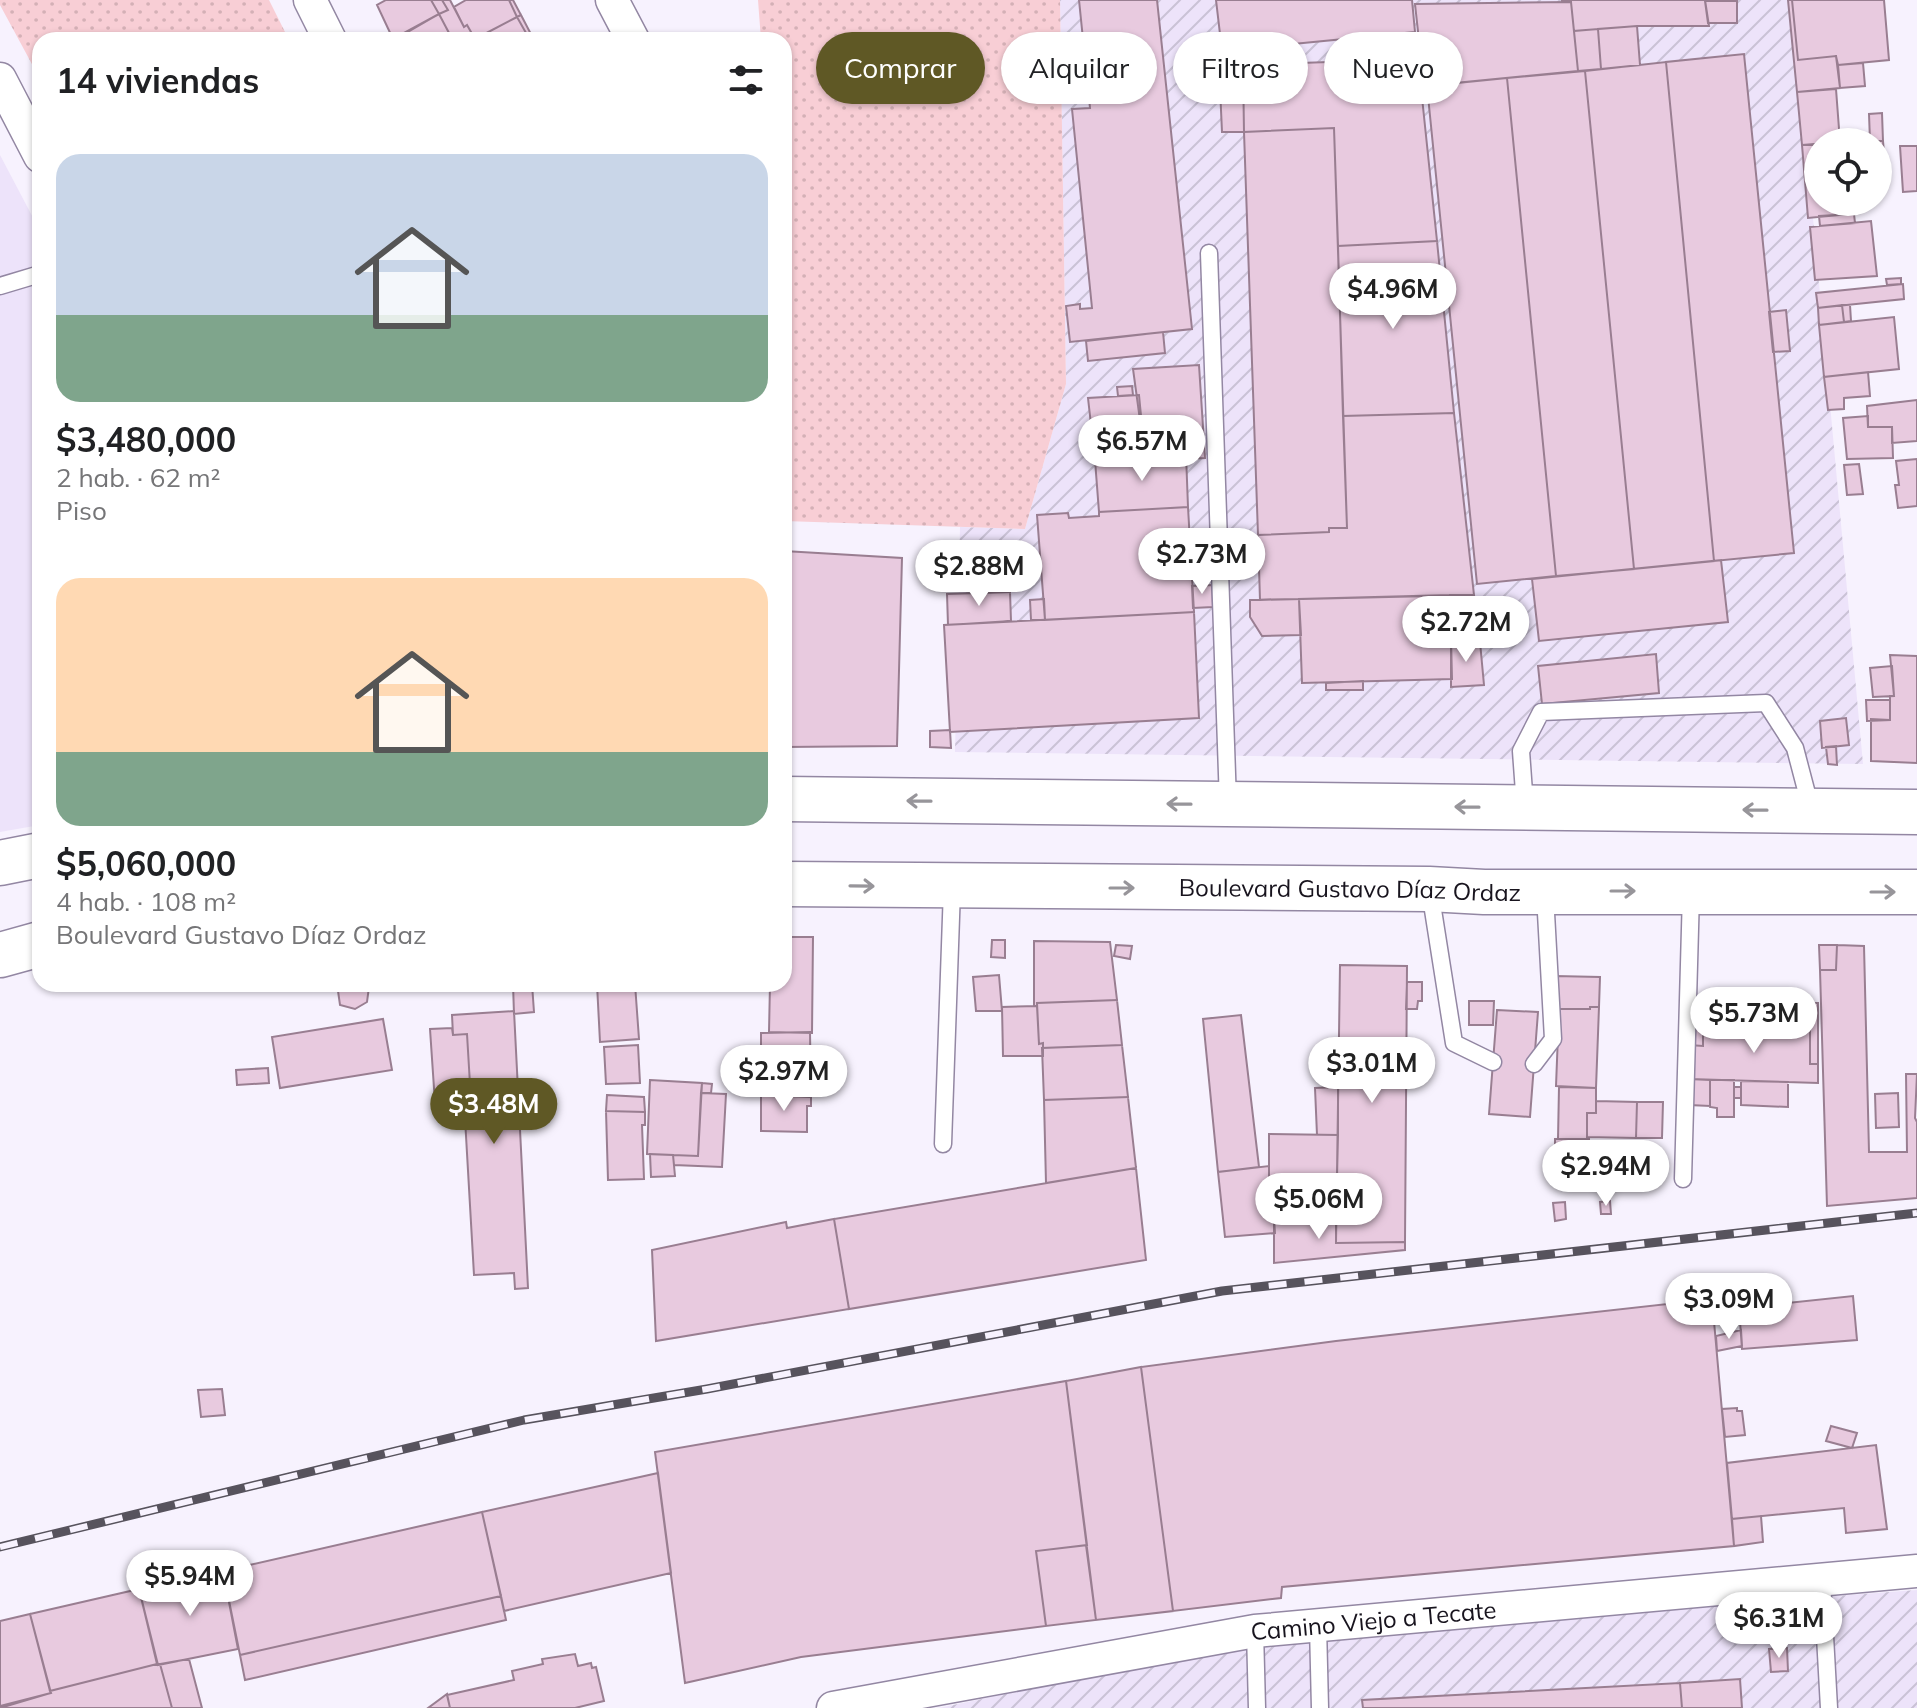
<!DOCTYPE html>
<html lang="es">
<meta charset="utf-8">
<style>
body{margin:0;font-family:Mulish,sans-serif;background:#f2f2f2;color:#202124;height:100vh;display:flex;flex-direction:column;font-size:30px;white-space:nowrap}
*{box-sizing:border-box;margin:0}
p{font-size:26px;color:#757577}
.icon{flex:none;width:44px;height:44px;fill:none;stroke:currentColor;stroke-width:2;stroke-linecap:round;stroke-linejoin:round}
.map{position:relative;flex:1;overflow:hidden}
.details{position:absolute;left:32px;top:32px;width:760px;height:960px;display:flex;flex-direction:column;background:#fff;border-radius:24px;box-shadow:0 2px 6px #0004}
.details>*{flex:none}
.hud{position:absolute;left:816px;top:32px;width:760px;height:72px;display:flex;gap:16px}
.tools{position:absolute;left:1804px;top:128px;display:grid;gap:16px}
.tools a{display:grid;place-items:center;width:88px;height:88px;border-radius:50%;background:#fff;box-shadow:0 2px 6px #0004;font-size:40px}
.price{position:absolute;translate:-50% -68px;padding:0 18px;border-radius:28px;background:#fff;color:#222;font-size:26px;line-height:52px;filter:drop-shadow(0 2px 4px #0008)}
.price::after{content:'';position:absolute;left:50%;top:48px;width:24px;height:18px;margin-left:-12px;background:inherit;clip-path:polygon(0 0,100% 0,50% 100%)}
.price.selected{background:#5f5825;color:#fff}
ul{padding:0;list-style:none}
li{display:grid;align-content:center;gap:16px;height:424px;padding:0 24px}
li span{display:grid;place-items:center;height:248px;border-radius:24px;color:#555}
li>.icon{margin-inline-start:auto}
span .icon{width:144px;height:144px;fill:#fffc;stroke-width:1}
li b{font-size:34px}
h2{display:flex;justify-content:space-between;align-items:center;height:96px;padding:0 24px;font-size:34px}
.chip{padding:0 28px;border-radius:36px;background:#fff;box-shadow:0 2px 6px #0004;font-size:28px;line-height:72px}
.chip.selected{background:#5f5825;color:#fff}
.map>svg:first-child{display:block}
.built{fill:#ede3fa}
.industrial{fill:url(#industrial-furrows)}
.grass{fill:url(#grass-dots)}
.building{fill:#e8cadf;stroke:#997e91;stroke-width:2}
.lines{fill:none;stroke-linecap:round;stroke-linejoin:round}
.service-casing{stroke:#9387a3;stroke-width:19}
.minor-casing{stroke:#9387a3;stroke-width:35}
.primary-casing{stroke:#9387a3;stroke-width:47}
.service{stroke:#fff;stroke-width:16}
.minor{stroke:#fff;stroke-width:32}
.primary{stroke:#fff;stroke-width:44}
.rail-casing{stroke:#57535d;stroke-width:9}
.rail{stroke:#f7f2fe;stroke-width:6;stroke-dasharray:18;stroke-linecap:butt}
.oneway{stroke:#97959a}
.labels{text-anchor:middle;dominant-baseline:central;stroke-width:6;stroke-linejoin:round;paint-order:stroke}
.street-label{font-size:24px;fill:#18141e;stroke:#f7f2fe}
</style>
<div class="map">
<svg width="1917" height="1708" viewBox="0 0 1917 1708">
<defs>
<pattern id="industrial-furrows" width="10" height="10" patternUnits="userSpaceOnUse" patternTransform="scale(2)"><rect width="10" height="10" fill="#ede3fa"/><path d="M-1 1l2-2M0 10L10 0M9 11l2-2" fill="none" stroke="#cac2d6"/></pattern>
<pattern id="grass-dots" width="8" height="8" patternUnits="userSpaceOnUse" patternTransform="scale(2)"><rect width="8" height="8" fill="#f8ced5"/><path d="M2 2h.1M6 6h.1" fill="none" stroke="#d4b0b6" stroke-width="1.8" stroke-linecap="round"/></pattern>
</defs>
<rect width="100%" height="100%" fill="#f7f2fe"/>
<!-- built -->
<path class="built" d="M 0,155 L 40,231 L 40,825 L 0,832 Z"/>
<!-- industrial -->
<path class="industrial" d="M 1060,0 L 1793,0 L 1863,764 L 955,752 L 960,527 L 1025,529 L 1066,384 Z
M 1917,1590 L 1917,1708 L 939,1708 L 1274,1637 Z"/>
<!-- grass -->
<path class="grass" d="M 0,0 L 269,0 L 289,40 L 40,40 L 40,79 L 0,5 Z
M 758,0 L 1060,0 L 1066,384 L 1025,529 L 784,521 L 784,40 L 761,40 Z"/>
<!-- building -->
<path class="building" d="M 386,0 L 431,0 L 439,14 L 393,39 L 377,5 Z
M 431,0 L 442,0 L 448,10 L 439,14 Z
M 442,0 L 450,0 L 464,27 L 467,25 L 475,39 L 446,40 L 444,36 L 449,33 L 439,14 L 448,10 Z
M 466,0 L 509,0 L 517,17 L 475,39 L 467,25 L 464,27 L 454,7 Z
M 509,0 L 513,0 L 521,15 L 517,17 Z
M 1079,0 L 1157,0 L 1192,329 L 1070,342 L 1066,306 L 1080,304 L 1080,309 L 1092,308 L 1072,109 L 1090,108 Z
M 1216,0 L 1412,0 L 1415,32 L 1222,51 Z
M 1562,0 L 1705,0 L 1709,26 L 1637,26 L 1574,31 L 1571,2 L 1562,2 Z
M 1788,0 L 1792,0 L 1798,60 L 1836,56 L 1840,88 L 1797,92 Z
M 1792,0 L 1884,0 L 1889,60 L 1838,65 L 1836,56 L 1798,60 Z
M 1705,1 L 1737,1 L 1737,23 L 1708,23 Z
M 1571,2 L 1578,71 L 1424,86 L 1415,4 Z
M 439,14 L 449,33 L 444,36 L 446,40 L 394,40 Z
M 521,15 L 534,40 L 530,40 L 517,17 Z
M 517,17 L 530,40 L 476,40 L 475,39 Z
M 1637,26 L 1640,65 L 1601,69 L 1598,29 Z
M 1598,29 L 1601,69 L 1578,71 L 1574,31 Z
M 1744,54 L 1794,553 L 1714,561 L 1666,62 Z
M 1418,59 L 1437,241 L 1338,246 L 1334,128 L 1244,132 L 1243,65 Z
M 1666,62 L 1714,561 L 1634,569 L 1585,71 Z
M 1863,63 L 1865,86 L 1840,88 L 1838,65 Z
M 1243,65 L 1244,132 L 1222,132 L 1219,66 Z
M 1585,71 L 1634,569 L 1556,576 L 1507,78 Z
M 1507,78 L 1556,576 L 1477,584 L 1427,86 Z
M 1836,89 L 1840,142 L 1802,145 L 1797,92 Z
M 1882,113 L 1883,141 L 1870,141 L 1869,114 Z
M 1334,128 L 1347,528 L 1329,528 L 1329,532 L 1258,535 L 1244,132 Z
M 1870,141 L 1883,141 L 1884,153 L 1878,153 L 1878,142 Z
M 1802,145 L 1818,145 L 1818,202 L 1859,202 L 1860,213 L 1808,218 Z
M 1900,146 L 1917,146 L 1917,191 L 1903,192 Z
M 1854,214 L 1855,223 L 1820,226 L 1819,216 Z
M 1871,221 L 1877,276 L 1815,280 L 1810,227 Z
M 1437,241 L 1454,413 L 1343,416 L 1338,246 Z
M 1901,278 L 1901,284 L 1887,285 L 1886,279 Z
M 1903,284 L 1904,299 L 1818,308 L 1816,293 Z
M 1842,305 L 1844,322 L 1819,325 L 1818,308 Z
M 1842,305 L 1850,305 L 1851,321 L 1844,322 Z
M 1786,310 L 1790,351 L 1773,352 L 1769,312 Z
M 1894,317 L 1899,369 L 1824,377 L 1819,325 Z
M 1163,332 L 1165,353 L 1088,361 L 1086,341 Z
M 1199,365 L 1205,458 L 1186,459 L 1186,454 L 1145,457 L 1133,369 Z
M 1868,372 L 1870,396 L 1844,398 L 1844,409 L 1828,410 L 1824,377 Z
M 1132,386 L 1133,395 L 1118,396 L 1117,387 Z
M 1139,395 L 1145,457 L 1095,460 L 1088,398 Z
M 1917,400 L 1917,441 L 1892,443 L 1892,427 L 1868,427 L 1867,406 Z
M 1454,413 L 1474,595 L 1260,600 L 1258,535 L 1329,532 L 1329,528 L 1347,528 L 1343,416 Z
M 1868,416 L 1868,427 L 1892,427 L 1893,458 L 1847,459 L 1843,418 Z
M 1186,454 L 1188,507 L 1099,512 L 1095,460 Z
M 1917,459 L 1917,506 L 1898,508 L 1895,485 L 1899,485 L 1896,461 Z
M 1859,464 L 1863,494 L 1847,495 L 1844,465 Z
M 1188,507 L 1194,612 L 1045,620 L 1037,515 L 1068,513 L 1069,518 L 1099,516 L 1099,512 Z
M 784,551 L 902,558 L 897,746 L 784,747 Z
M 1721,560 L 1728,622 L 1539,641 L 1532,579 Z
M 1009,569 L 1010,592 L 984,593 L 983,571 Z
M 961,570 L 962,580 L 939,582 L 939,571 Z
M 1212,585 L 1213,607 L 1193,608 L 1192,586 Z
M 1010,592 L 1011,621 L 948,625 L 947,594 Z
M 1450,595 L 1452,679 L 1302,683 L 1299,599 Z
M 1450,595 L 1474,595 L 1480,642 L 1451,642 Z
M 1044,599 L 1045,620 L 1031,620 L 1030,600 Z
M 1299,599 L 1301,635 L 1262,636 L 1250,617 L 1250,600 Z
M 1194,612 L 1199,718 L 950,732 L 944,625 Z
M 1451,642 L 1480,642 L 1484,685 L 1451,687 Z
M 1656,654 L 1659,693 L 1542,704 L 1538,666 Z
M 1890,655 L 1917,656 L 1917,763 L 1871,761 L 1871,719 L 1890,720 L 1890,696 L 1894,696 Z
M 1892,666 L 1894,696 L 1873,697 L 1870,668 Z
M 1363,681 L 1363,690 L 1326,690 L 1326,683 Z
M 1866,700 L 1890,700 L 1890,720 L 1867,721 Z
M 1846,718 L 1849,745 L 1822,748 L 1820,721 Z
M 950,730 L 951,748 L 930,747 L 930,731 Z
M 1836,746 L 1837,765 L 1828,764 L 1826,747 Z
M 784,937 L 813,937 L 812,1033 L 769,1032 L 770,984 L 784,984 Z
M 992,940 L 1005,940 L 1005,958 L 991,957 Z
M 1034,941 L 1110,942 L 1117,1000 L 1037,1003 L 1037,1006 L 1034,1006 Z
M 1116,945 L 1132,946 L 1130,959 L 1114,956 Z
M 1819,945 L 1837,945 L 1836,970 L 1820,970 Z
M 1837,945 L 1864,946 L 1869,1152 L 1907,1152 L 1906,1074 L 1917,1074 L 1915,1118 L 1917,1122 L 1917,1198 L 1827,1206 L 1820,970 L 1836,970 Z
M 1340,965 L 1407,966 L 1405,1242 L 1336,1243 Z
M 999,975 L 1002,1011 L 976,1011 L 973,977 Z
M 1555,976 L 1600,977 L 1599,1007 L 1590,1007 L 1590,1009 L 1554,1009 Z
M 1407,982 L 1422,982 L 1422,1001 L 1418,1001 L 1417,1009 L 1406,1009 Z
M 342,984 L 366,984 L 369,987 L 367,1002 L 355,1009 L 340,1005 L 338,991 Z
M 513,984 L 532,984 L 534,1012 L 514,1014 Z
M 597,984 L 635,984 L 639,1039 L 600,1042 Z
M 1117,1000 L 1122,1045 L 1043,1048 L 1043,1043 L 1039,1044 L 1037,1003 Z
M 1469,1001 L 1494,1001 L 1493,1025 L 1469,1025 Z
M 1689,1002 L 1818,1003 L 1818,1064 L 1810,1064 L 1810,1027 L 1703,1025 L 1703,1046 L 1689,1045 Z
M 1037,1006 L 1039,1044 L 1043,1043 L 1043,1056 L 1003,1056 L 1002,1007 Z
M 1590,1007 L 1599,1007 L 1596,1088 L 1556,1086 L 1559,1009 L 1590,1009 Z
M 1497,1010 L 1538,1012 L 1530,1117 L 1489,1114 Z
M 514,1011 L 528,1288 L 515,1289 L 514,1273 L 474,1275 L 464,1101 L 471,1101 L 467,1034 L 453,1035 L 452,1015 Z
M 1241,1015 L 1259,1167 L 1218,1172 L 1203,1019 Z
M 383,1019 L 392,1070 L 280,1088 L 272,1037 Z
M 1703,1025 L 1810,1027 L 1810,1064 L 1818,1064 L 1818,1083 L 1689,1079 L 1689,1045 L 1703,1046 Z
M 452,1028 L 453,1035 L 467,1034 L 471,1101 L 435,1103 L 430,1029 Z
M 810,1032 L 811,1097 L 761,1095 L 761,1033 Z
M 638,1045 L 640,1083 L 606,1084 L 604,1047 Z
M 1122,1045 L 1128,1097 L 1044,1100 L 1042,1048 Z
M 268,1068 L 269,1083 L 237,1085 L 236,1070 Z
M 1689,1079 L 1710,1080 L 1710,1106 L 1689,1105 Z
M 650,1080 L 702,1083 L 698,1156 L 647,1154 Z
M 1710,1080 L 1734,1080 L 1734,1117 L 1717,1117 L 1717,1108 L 1710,1107 Z
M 1741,1081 L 1788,1082 L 1788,1107 L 1741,1105 Z
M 702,1083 L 712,1084 L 711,1093 L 701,1093 Z
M 1338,1087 L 1338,1135 L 1317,1135 L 1315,1088 Z
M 1559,1087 L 1596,1088 L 1596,1113 L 1587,1113 L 1587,1139 L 1558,1139 Z
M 1734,1087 L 1741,1087 L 1741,1098 L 1734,1098 Z
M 701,1093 L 726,1094 L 722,1167 L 674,1165 L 673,1155 L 698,1156 Z
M 1898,1093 L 1899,1127 L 1876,1128 L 1875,1094 Z
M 607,1095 L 644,1097 L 645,1112 L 606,1111 Z
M 761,1095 L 811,1097 L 811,1106 L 807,1106 L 807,1132 L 761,1131 Z
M 1128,1097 L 1136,1168 L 1046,1183 L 1044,1100 Z
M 1596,1101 L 1637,1102 L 1636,1138 L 1587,1137 L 1587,1113 L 1596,1113 Z
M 1637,1102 L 1663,1102 L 1662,1138 L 1636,1138 Z
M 606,1111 L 645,1112 L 645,1125 L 642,1125 L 644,1179 L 608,1180 Z
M 1269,1134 L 1338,1135 L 1336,1219 L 1269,1219 Z
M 1555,1139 L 1589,1139 L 1590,1172 L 1555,1172 Z
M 650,1154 L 673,1155 L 675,1176 L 651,1177 Z
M 1269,1166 L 1269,1219 L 1274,1219 L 1275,1233 L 1225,1237 L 1218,1172 Z
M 1136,1168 L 1146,1260 L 849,1309 L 834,1219 Z
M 1610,1201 L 1611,1214 L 1601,1214 L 1600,1202 Z
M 1565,1202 L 1566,1219 L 1555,1221 L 1553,1203 Z
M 834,1219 L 849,1309 L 656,1341 L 652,1250 L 786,1222 L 787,1228 Z
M 1274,1219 L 1336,1219 L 1336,1243 L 1405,1242 L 1405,1250 L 1274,1263 Z
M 1853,1296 L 1857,1340 L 1742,1349 L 1739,1308 Z
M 1712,1299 L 1734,1546 L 1282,1587 L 1281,1598 L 1173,1611 L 1141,1367 L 1336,1341 Z
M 1741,1330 L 1742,1346 L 1717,1351 L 1716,1336 Z
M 1141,1367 L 1173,1611 L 1096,1620 L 1066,1381 Z
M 1066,1381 L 1087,1545 L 1036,1551 L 1046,1626 L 801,1657 L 685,1683 L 655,1452 Z
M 222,1389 L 225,1415 L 201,1417 L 198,1390 Z
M 1737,1408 L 1737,1411 L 1742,1411 L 1745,1435 L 1725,1437 L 1722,1409 Z
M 1831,1426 L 1857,1433 L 1852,1448 L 1826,1441 Z
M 1876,1445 L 1887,1529 L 1846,1533 L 1844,1508 L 1732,1519 L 1727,1463 Z
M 658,1473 L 671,1573 L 504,1611 L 482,1512 Z
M 482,1512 L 501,1596 L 240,1655 L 223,1571 Z
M 1761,1516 L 1763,1542 L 1734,1546 L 1732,1519 Z
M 1086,1545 L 1096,1620 L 1046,1626 L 1036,1551 Z
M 223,1571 L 238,1649 L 158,1665 L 139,1589 Z
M 139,1589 L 157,1664 L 50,1691 L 30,1614 Z
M 501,1596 L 506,1620 L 245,1680 L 240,1655 Z
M 30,1614 L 51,1693 L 0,1706 L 0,1621 Z
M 1787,1648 L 1788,1671 L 1771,1672 L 1769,1649 Z
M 575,1654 L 578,1666 L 591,1663 L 592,1668 L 596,1667 L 604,1701 L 575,1708 L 450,1708 L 447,1695 L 514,1680 L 512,1671 L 543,1664 L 542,1659 Z
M 189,1659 L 202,1708 L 172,1708 L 160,1664 Z
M 157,1664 L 160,1664 L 172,1708 L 0,1708 L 51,1693 L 50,1691 Z
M 1740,1679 L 1742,1708 L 1682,1708 L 1680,1683 Z
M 1680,1683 L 1682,1708 L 1363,1708 L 1362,1700 Z
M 447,1694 L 450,1708 L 428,1708 Z"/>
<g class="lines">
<defs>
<path id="service" d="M 1209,253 L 1228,803
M 0,286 L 40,274
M 1525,806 L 1521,751 L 1541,712 L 1766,703 L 1795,748 L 1811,809
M 1430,891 L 1454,1043 L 1493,1062
M 1534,1064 L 1553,1039 L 1545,895
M 943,1144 L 952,889
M 1683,1179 L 1691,893
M 1822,1582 L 1829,1708
M 1318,1626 L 1320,1708
M 1255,1631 L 1257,1708"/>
<g id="minor">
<path d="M 310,0 L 330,40"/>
<path d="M 612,0 L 633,40"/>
<path d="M 0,79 L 40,156"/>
<path id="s1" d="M 833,1708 L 1255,1631 L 1917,1571"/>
</g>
<g id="primary">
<path d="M 784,799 L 1917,812"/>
<path d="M 0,863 L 40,855"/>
<path id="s2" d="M 784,884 L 1429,889 L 1484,892 L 1917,892"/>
<path d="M 0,955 L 40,944"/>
</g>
</defs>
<!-- service casing -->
<use href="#service" class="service-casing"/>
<!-- minor casing -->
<use href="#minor" class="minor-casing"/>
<!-- primary casing -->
<use href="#primary" class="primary-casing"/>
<!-- service -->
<use href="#service" class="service"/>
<!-- minor -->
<use href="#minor" class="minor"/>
<!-- primary -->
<use href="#primary" class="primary"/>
<defs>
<path id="rail" d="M 0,1547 L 524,1420 L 707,1389 L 1222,1291 L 1917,1213"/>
</defs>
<!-- rail casing -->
<use href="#rail" class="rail-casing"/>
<!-- rail -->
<use href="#rail" class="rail"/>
</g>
<!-- one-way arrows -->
<defs><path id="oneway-shaft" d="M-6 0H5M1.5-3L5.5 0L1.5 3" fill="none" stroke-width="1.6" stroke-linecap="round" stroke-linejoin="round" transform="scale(2)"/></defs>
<g class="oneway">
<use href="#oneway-shaft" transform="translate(919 801) rotate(-179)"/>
<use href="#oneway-shaft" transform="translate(1179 804) rotate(-179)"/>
<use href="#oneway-shaft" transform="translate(1467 807) rotate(-179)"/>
<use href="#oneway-shaft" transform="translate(1755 810) rotate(-179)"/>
<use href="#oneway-shaft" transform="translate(862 886) rotate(1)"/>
<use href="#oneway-shaft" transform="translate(1122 888)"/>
<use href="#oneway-shaft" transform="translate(1623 891)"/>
<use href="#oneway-shaft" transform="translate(1883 892)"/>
</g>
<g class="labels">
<!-- street labels -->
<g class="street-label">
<text stroke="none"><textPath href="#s2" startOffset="566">Boulevard Gustavo Díaz Ordaz</textPath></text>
<text stroke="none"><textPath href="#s1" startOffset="548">Camino Viejo a Tecate</textPath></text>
</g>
</g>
</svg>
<div class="tools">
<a><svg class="icon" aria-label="locate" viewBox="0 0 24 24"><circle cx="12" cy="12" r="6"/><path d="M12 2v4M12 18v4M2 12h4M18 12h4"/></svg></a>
</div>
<b class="price" style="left:1393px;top:331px">$4.96M</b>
<b class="price" style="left:1142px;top:483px">$6.57M</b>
<b class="price" style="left:1202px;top:596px">$2.73M</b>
<b class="price" style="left:979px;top:608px">$2.88M</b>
<b class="price" style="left:1466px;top:664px">$2.72M</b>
<b class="price" style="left:1754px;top:1055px">$5.73M</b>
<b class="price" style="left:1372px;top:1105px">$3.01M</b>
<b class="price" style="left:784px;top:1113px">$2.97M</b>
<b class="price selected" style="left:494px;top:1146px">$3.48M</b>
<b class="price" style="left:1606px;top:1208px">$2.94M</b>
<b class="price" style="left:1319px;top:1241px">$5.06M</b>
<b class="price" style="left:1729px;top:1341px">$3.09M</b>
<b class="price" style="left:190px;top:1618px">$5.94M</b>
<b class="price" style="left:1779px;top:1660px">$6.31M</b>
<div class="hud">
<a class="chip selected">Comprar</a>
<a class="chip">Alquilar</a>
<a class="chip">Filtros</a>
<a class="chip">Nuevo</a>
</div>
<section class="details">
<h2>14 viviendas<svg class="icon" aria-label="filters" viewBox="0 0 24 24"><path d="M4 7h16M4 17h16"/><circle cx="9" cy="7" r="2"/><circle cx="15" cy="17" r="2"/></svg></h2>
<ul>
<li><span style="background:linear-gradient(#c9d6e8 65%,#7fa58c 0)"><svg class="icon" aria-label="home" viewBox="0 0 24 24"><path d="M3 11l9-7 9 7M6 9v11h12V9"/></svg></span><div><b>$3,480,000</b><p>2 hab. · 62 m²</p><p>Piso</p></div></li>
<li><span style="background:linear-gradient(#ffd9b3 70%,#7fa58c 0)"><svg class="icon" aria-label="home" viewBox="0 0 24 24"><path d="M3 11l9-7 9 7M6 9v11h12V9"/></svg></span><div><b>$5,060,000</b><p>4 hab. · 108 m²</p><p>Boulevard Gustavo Díaz Ordaz</p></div></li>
</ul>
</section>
</div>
